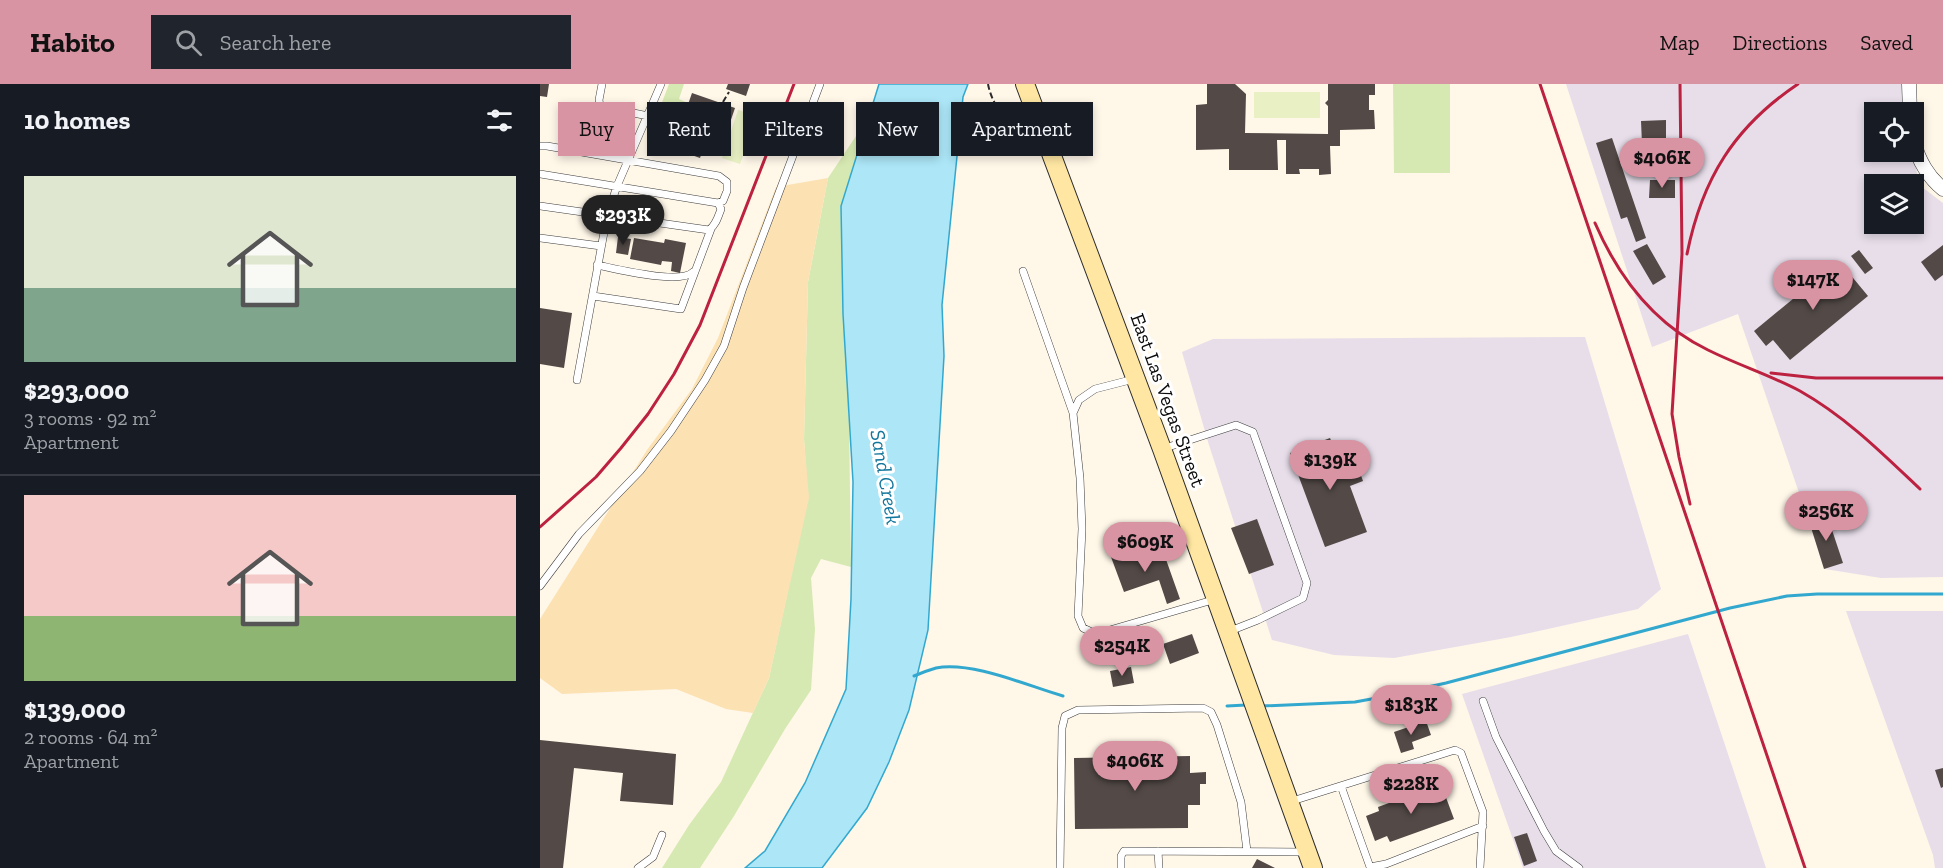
<!DOCTYPE html>
<meta charset="utf-8">
<style>
body{margin:0;font-family:"Zilla Slab",serif;background:#20242c;color:#f1f3f6;height:100vh;display:flex;flex-direction:column;font-size:22px;white-space:nowrap}
*{box-sizing:border-box;margin:0}
p{font-size:20px;color:#9ea1a6}
.icon{flex:none;width:33px;height:33px;fill:none;stroke:currentColor;stroke-width:2;stroke-linecap:round;stroke-linejoin:round}
.map{position:relative;flex:1;overflow:hidden}
.side{display:flex;flex-direction:column;background:#171b24;width:540px}
.side>*{flex:none}
.banner{position:absolute;left:18px;top:18px;width:570px;height:54px;display:flex;gap:12px}
.fabs{position:absolute;left:1324px;top:18px;display:grid;gap:12px}
.fabs a{display:grid;place-items:center;width:60px;height:60px;border-radius:0px;background:#171b24;box-shadow:0 3px 9px #0003;font-size:30px}
.price{position:absolute;translate:-50% -51px;padding:0 14px;border-radius:21px;background:#d994a4;color:#111;font-size:20px;line-height:39px;filter:drop-shadow(0 2px 3px #0008)}
.price::after{content:'';position:absolute;left:50%;top:36px;width:18px;height:14px;margin-left:-9px;background:inherit;clip-path:polygon(0 0,100% 0,50% 100%)}
.price.current{background:#222;color:#fff}
ul{padding:0;list-style:none}
li{display:grid;align-content:center;gap:12px;height:318px;padding:0 24px}
li+li{border-top:2px solid #363941}
li span{display:grid;place-items:center;height:186px;border-radius:0px;color:#555}
li>.icon{margin-inline-start:auto}
span .icon{width:108px;height:108px;fill:#fffc;stroke-width:1}
li b{font-size:26px}
h2{display:flex;justify-content:space-between;align-items:center;height:72px;padding:0 24px;font-size:26px}
.chip{padding:0 21px;border-radius:0px;background:#171b24;box-shadow:0 3px 9px #0003;font-size:21px;line-height:54px}
.chip.current{background:#d994a4;color:#111}
header{display:flex;align-items:center;gap:36px;box-sizing:border-box;height:84px;padding:0 30px;background:#d994a4;color:#111}
header strong{font-size:28px}
nav{display:flex;gap:33px;margin-inline-start:auto;font-size:21px}
.search{width:420px;height:54px;background:#20242c;display:flex;align-items:center;gap:15px;box-sizing:border-box;padding:0 21px;border-radius:0px;color:#9ea1a6;font-size:22px}
main{display:flex;flex:1;min-height:0}
.map>svg:first-child{display:block}
.industrial{fill:#e7deea;fill-rule:evenodd}
.green{fill:#d7e9b2}
.sand{fill:#fce1b3}
.pitch{fill:#e8f0c4}
.water{fill:#ace6f7;stroke:#32a8cf;stroke-width:1.5}
.lines{fill:none;stroke-linecap:round;stroke-linejoin:round}
.stream{stroke:#32a8cf;stroke-width:3}
.building{fill:#534a47}
.lane-casing{stroke:#3d3d3d;stroke-width:8}
.street-casing{stroke:#3d3d3d;stroke-width:15}
.secondary-casing{stroke:#2c2c2c;stroke-width:20}
.path{stroke:#2c2c2c;stroke-width:2;stroke-dasharray:6 3;stroke-linecap:butt}
.lane{stroke:#fff;stroke-width:7}
.street{stroke:#fff;stroke-width:14}
.secondary{stroke:#ffe7a3;stroke-width:18}
.rail{stroke:#bc2140;stroke-width:3}
.labels{text-anchor:middle;dominant-baseline:central;stroke-width:6;stroke-linejoin:round;paint-order:stroke}
.street-label{font-size:20px;fill:#0a0a0a;stroke:#fff}
.water-label{font-size:21px;font-style:italic;fill:#13769d;stroke:#fff}
</style>
<header>
<strong>Habito</strong>
<div class="search"><svg class="icon" aria-label="search" viewBox="0 0 24 24"><circle cx="10" cy="10" r="6"/><path d="M15 15l6 6"/></svg>Search here</div>
<nav><a>Map</a><a>Directions</a><a>Saved</a></nav>
</header>
<main>
<section class="side">
<h2>10 homes<svg class="icon" aria-label="filters" viewBox="0 0 24 24"><path d="M4 7h16M4 17h16"/><circle cx="9" cy="7" r="2"/><circle cx="15" cy="17" r="2"/></svg></h2>
<ul>
<li><span style="background:linear-gradient(#dfe7d0 60%,#7fa58c 0)"><svg class="icon" aria-label="home" viewBox="0 0 24 24"><path d="M3 11l9-7 9 7M6 9v11h12V9"/></svg></span><div><b>$293,000</b><p>3 rooms · 92 m²</p><p>Apartment</p></div></li>
<li><span style="background:linear-gradient(#f6c9c9 65%,#8fb573 0)"><svg class="icon" aria-label="home" viewBox="0 0 24 24"><path d="M3 11l9-7 9 7M6 9v11h12V9"/></svg></span><div><b>$139,000</b><p>2 rooms · 64 m²</p><p>Apartment</p></div></li>
</ul>
</section>
<div class="map">
<svg width="1403" height="784" viewBox="0 0 1403 784">
<rect width="100%" height="100%" fill="#fff7e8"/>
<!-- industrial -->
<path class="industrial" d="M 1026,0 L 1368,0 L 1371,28 L 1335,28 L 1335,68 L 1374,68 L 1374,62 L 1378,100 L 1403,119 L 1403,493 L 1341,494 L 1285,485 L 1198,230 L 1112,263 ZM 1335,100 L 1374,100 L 1374,140 L 1335,140 Z
M 1045,253 L 1121,505 L 1098,525 L 971,553 L 854,574 L 794,571 L 732,556 L 669,361 L 642,268 L 673,255 Z
M 1306,527 L 1403,527 L 1403,784 L 1395,784 L 1393,771 Z
M 1148,550 L 1226,784 L 983,784 L 922,610 Z"/>
<!-- green -->
<path class="green" d="M 129,0 L 144,0 L 139,15 L 148,19 L 137,48 L 143,52 L 138,67 L 108,61 L 111,47 Z
M 853,0 L 910,0 L 910,89 L 854,89 Z
M 328,34 L 301,122 L 309,334 L 311,483 L 281,475 L 271,494 L 275,545 L 271,606 L 245,645 L 194,732 L 160,784 L 122,784 L 149,741 L 181,698 L 229,594 L 268,414 L 264,355 L 268,198 L 288,94 Z"/>
<!-- sand -->
<path class="sand" d="M 288,94 L 268,198 L 264,355 L 269,414 L 229,594 L 213,629 L 186,625 L 136,605 L 22,610 L 0,594 L 0,535 L 107,366 L 152,305 L 178,254 L 236,103 Z"/>
<!-- pitch -->
<path class="pitch" d="M 714,8 L 780,8 L 780,34 L 714,34 Z
M 198,26 L 217,32 L 200,80 L 182,74 Z"/>
<!-- water -->
<path class="water" d="M 339,0 L 428,0 L 423,13 L 402,221 L 404,272 L 388,546 L 369,626 L 349,678 L 327,724 L 282,784 L 205,784 L 225,767 L 265,699 L 306,605 L 311,515 L 313,398 L 303,230 L 301,122 Z"/>
<g class="lines">
<!-- stream -->
<path class="stream" d="M 374,592 C 381,589 389,586 396,584 C 432,577 488,602 523,612
M 687,622 L 706,621
M 722,622 L 815,618 L 842,613 L 906,599 L 1190,524 L 1247,512 L 1277,510 L 1403,510"/>
</g>
<!-- building -->
<path class="building" d="M 0,0 L 9,0 L 7,13 L 0,12 Z
M 188,0 L 210,0 L 206,12 L 186,5 Z
M 667,0 L 695,0 L 706,10 L 705,49 L 788,50 L 788,22 L 785,19 L 788,16 L 788,0 L 835,0 L 835,11 L 829,11 L 829,26 L 834,26 L 835,45 L 800,46 L 800,62 L 790,62 L 791,90 L 779,91 L 779,85 L 759,85 L 760,90 L 746,90 L 746,56 L 737,56 L 738,86 L 689,86 L 689,65 L 656,66 L 656,21 L 667,20 Z
M 152,9 L 195,24 L 181,65 L 165,59 L 160,74 L 146,69 L 152,54 L 138,49 Z
M 1126,36 L 1126,60 L 1102,60 L 1101,37 Z
M 1072,54 L 1106,154 L 1096,158 L 1087,133 L 1081,135 L 1056,59 Z
M 1110,96 L 1135,96 L 1135,114 L 1109,114 Z
M 78,153 L 91,155 L 88,171 L 76,169 Z
M 94,154 L 124,159 L 125,155 L 146,159 L 140,189 L 131,187 L 132,178 L 122,177 L 121,181 L 90,175 Z
M 1107,160 L 1126,193 L 1113,201 L 1093,167 Z
M 1403,161 L 1403,191 L 1395,197 L 1381,178 Z
M 1319,166 L 1333,184 L 1325,190 L 1311,172 Z
M 1299,177 L 1328,212 L 1250,276 L 1233,256 L 1226,262 L 1214,247 Z
M 0,224 L 32,229 L 24,284 L 0,280 Z
M 790,354 L 798,374 L 813,369 L 823,397 L 810,402 L 827,448 L 785,463 L 750,369 Z
M 1287,431 L 1303,479 L 1284,485 L 1269,437 Z
M 717,435 L 734,481 L 709,490 L 691,444 Z
M 595,464 L 599,475 L 623,467 L 640,515 L 627,520 L 619,496 L 584,508 L 571,473 Z
M 652,550 L 659,569 L 630,580 L 623,560 Z
M 591,583 L 594,599 L 573,603 L 570,587 Z
M 886,637 L 891,651 L 872,658 L 874,665 L 861,669 L 854,648 Z
M 0,656 L 136,670 L 133,721 L 80,717 L 83,689 L 34,684 L 23,784 L 0,784 Z
M 650,672 L 650,689 L 666,688 L 666,700 L 660,700 L 660,721 L 648,721 L 648,744 L 535,745 L 534,674 Z
M 1403,684 L 1403,703 L 1401,704 L 1395,686 Z
M 901,700 L 914,735 L 850,758 L 847,752 L 835,757 L 826,732 L 839,727 L 838,723 Z
M 987,749 L 997,777 L 984,782 L 974,753 Z
M 717,775 L 735,784 L 712,784 Z"/>
<g class="lines">
<defs>
<path id="lane" d="M 62,0 L 59,16 L 60,22 L 108,32
M 0,62 L 7,62 L 179,92 L 187,98 L 187,107 L 183,117 L 178,119 L 0,90
M 0,122 L 169,146 C 176,141 178,133 181,125 L 178,119
M 0,154 L 61,162
M 57,181 C 77,185 140,201 153,188
M 483,187 L 533,329
M 53,212 L 141,225 L 171,145
M 594,295 L 555,305 L 539,316 L 533,329 L 540,394 L 542,445 L 538,532 L 543,544 L 556,550 L 676,515
M 37,296 L 67,132 L 77,102 L 121,0
M 622,365 L 696,341 L 713,348 L 767,499 L 763,514 L 718,536 L 690,547
M 0,502 L 39,450 L 100,387 L 131,347 L 165,296 L 184,262 L 203,204 L 280,0
M 943,617 L 956,653 L 1004,747 L 1016,767 L 1039,784
M 801,702 L 830,783 L 846,780 L 943,742
M 749,718 L 915,666 L 921,669 L 943,728 L 940,784
M 618,767 L 619,784
M 98,784 L 113,773 L 122,751
M 520,784 L 522,644 L 525,632 L 538,626 L 663,624 L 671,628 L 677,641 L 701,718 L 707,767
M 581,784 L 581,772 L 584,767 L 764,768"/>
<path id="street" d="M 1369,0 L 1370,28
M 1374,58 C 1378,76 1389,94 1403,105"/>
<path id="secondary" d="M 485,0 L 622,365 L 773,784"/>
</defs>
<!-- lane casing -->
<use href="#lane" class="lane-casing"/>
<!-- street casing -->
<use href="#street" class="street-casing"/>
<!-- secondary casing -->
<use href="#secondary" class="secondary-casing"/>
<!-- path -->
<path class="path" d="M 448,0 C 451,17 465,43 486,40
M 183,18 L 189,8"/>
<!-- lane -->
<use href="#lane" class="lane"/>
<!-- street -->
<use href="#street" class="street"/>
<!-- secondary -->
<use href="#secondary" class="secondary"/>
<!-- rail -->
<path class="rail" d="M 1000,0 L 1265,784
M 1140,0 L 1142,170 L 1132,330 L 1139,373 L 1150,420
M 1055,139 C 1078,192 1114,240 1168,266 C 1198,281 1230,291 1260,307 C 1306,333 1342,369 1380,405
M 1147,170 C 1162,95 1194,43 1258,0
M 1231,289 L 1276,294 L 1403,294
M 0,443 L 56,393 L 81,364 L 108,330 L 134,290 L 160,241 L 254,0"/>
</g>
<g class="labels">
<!-- street labels -->
<g class="street-label">
<text transform="translate(628 316) rotate(70)">East Las Vegas Street</text>
</g>
<!-- water labels -->
<g class="water-label">
<text transform="translate(346 393) rotate(80)">Sand Creek</text>
</g>
</g>
</svg>
<div class="fabs">
<a><svg class="icon" aria-label="locate" viewBox="0 0 24 24"><circle cx="12" cy="12" r="6"/><path d="M12 2v4M12 18v4M2 12h4M18 12h4"/></svg></a>
<a><svg class="icon" aria-label="layers" viewBox="0 0 24 24"><path d="M12 4l9 5-9 5-9-5zM3 14l9 5 9-5"/></svg></a>
</div>
<b class="price" style="left:1122px;top:105px">$406K</b>
<b class="price current" style="left:83px;top:162px">$293K</b>
<b class="price" style="left:1273px;top:227px">$147K</b>
<b class="price" style="left:790px;top:407px">$139K</b>
<b class="price" style="left:1286px;top:458px">$256K</b>
<b class="price" style="left:605px;top:489px">$609K</b>
<b class="price" style="left:582px;top:593px">$254K</b>
<b class="price" style="left:871px;top:652px">$183K</b>
<b class="price" style="left:595px;top:708px">$406K</b>
<b class="price" style="left:871px;top:731px">$228K</b>
<div class="banner">
<a class="chip current">Buy</a>
<a class="chip">Rent</a>
<a class="chip">Filters</a>
<a class="chip">New</a>
<a class="chip">Apartment</a>
</div>
</div>
</main>
